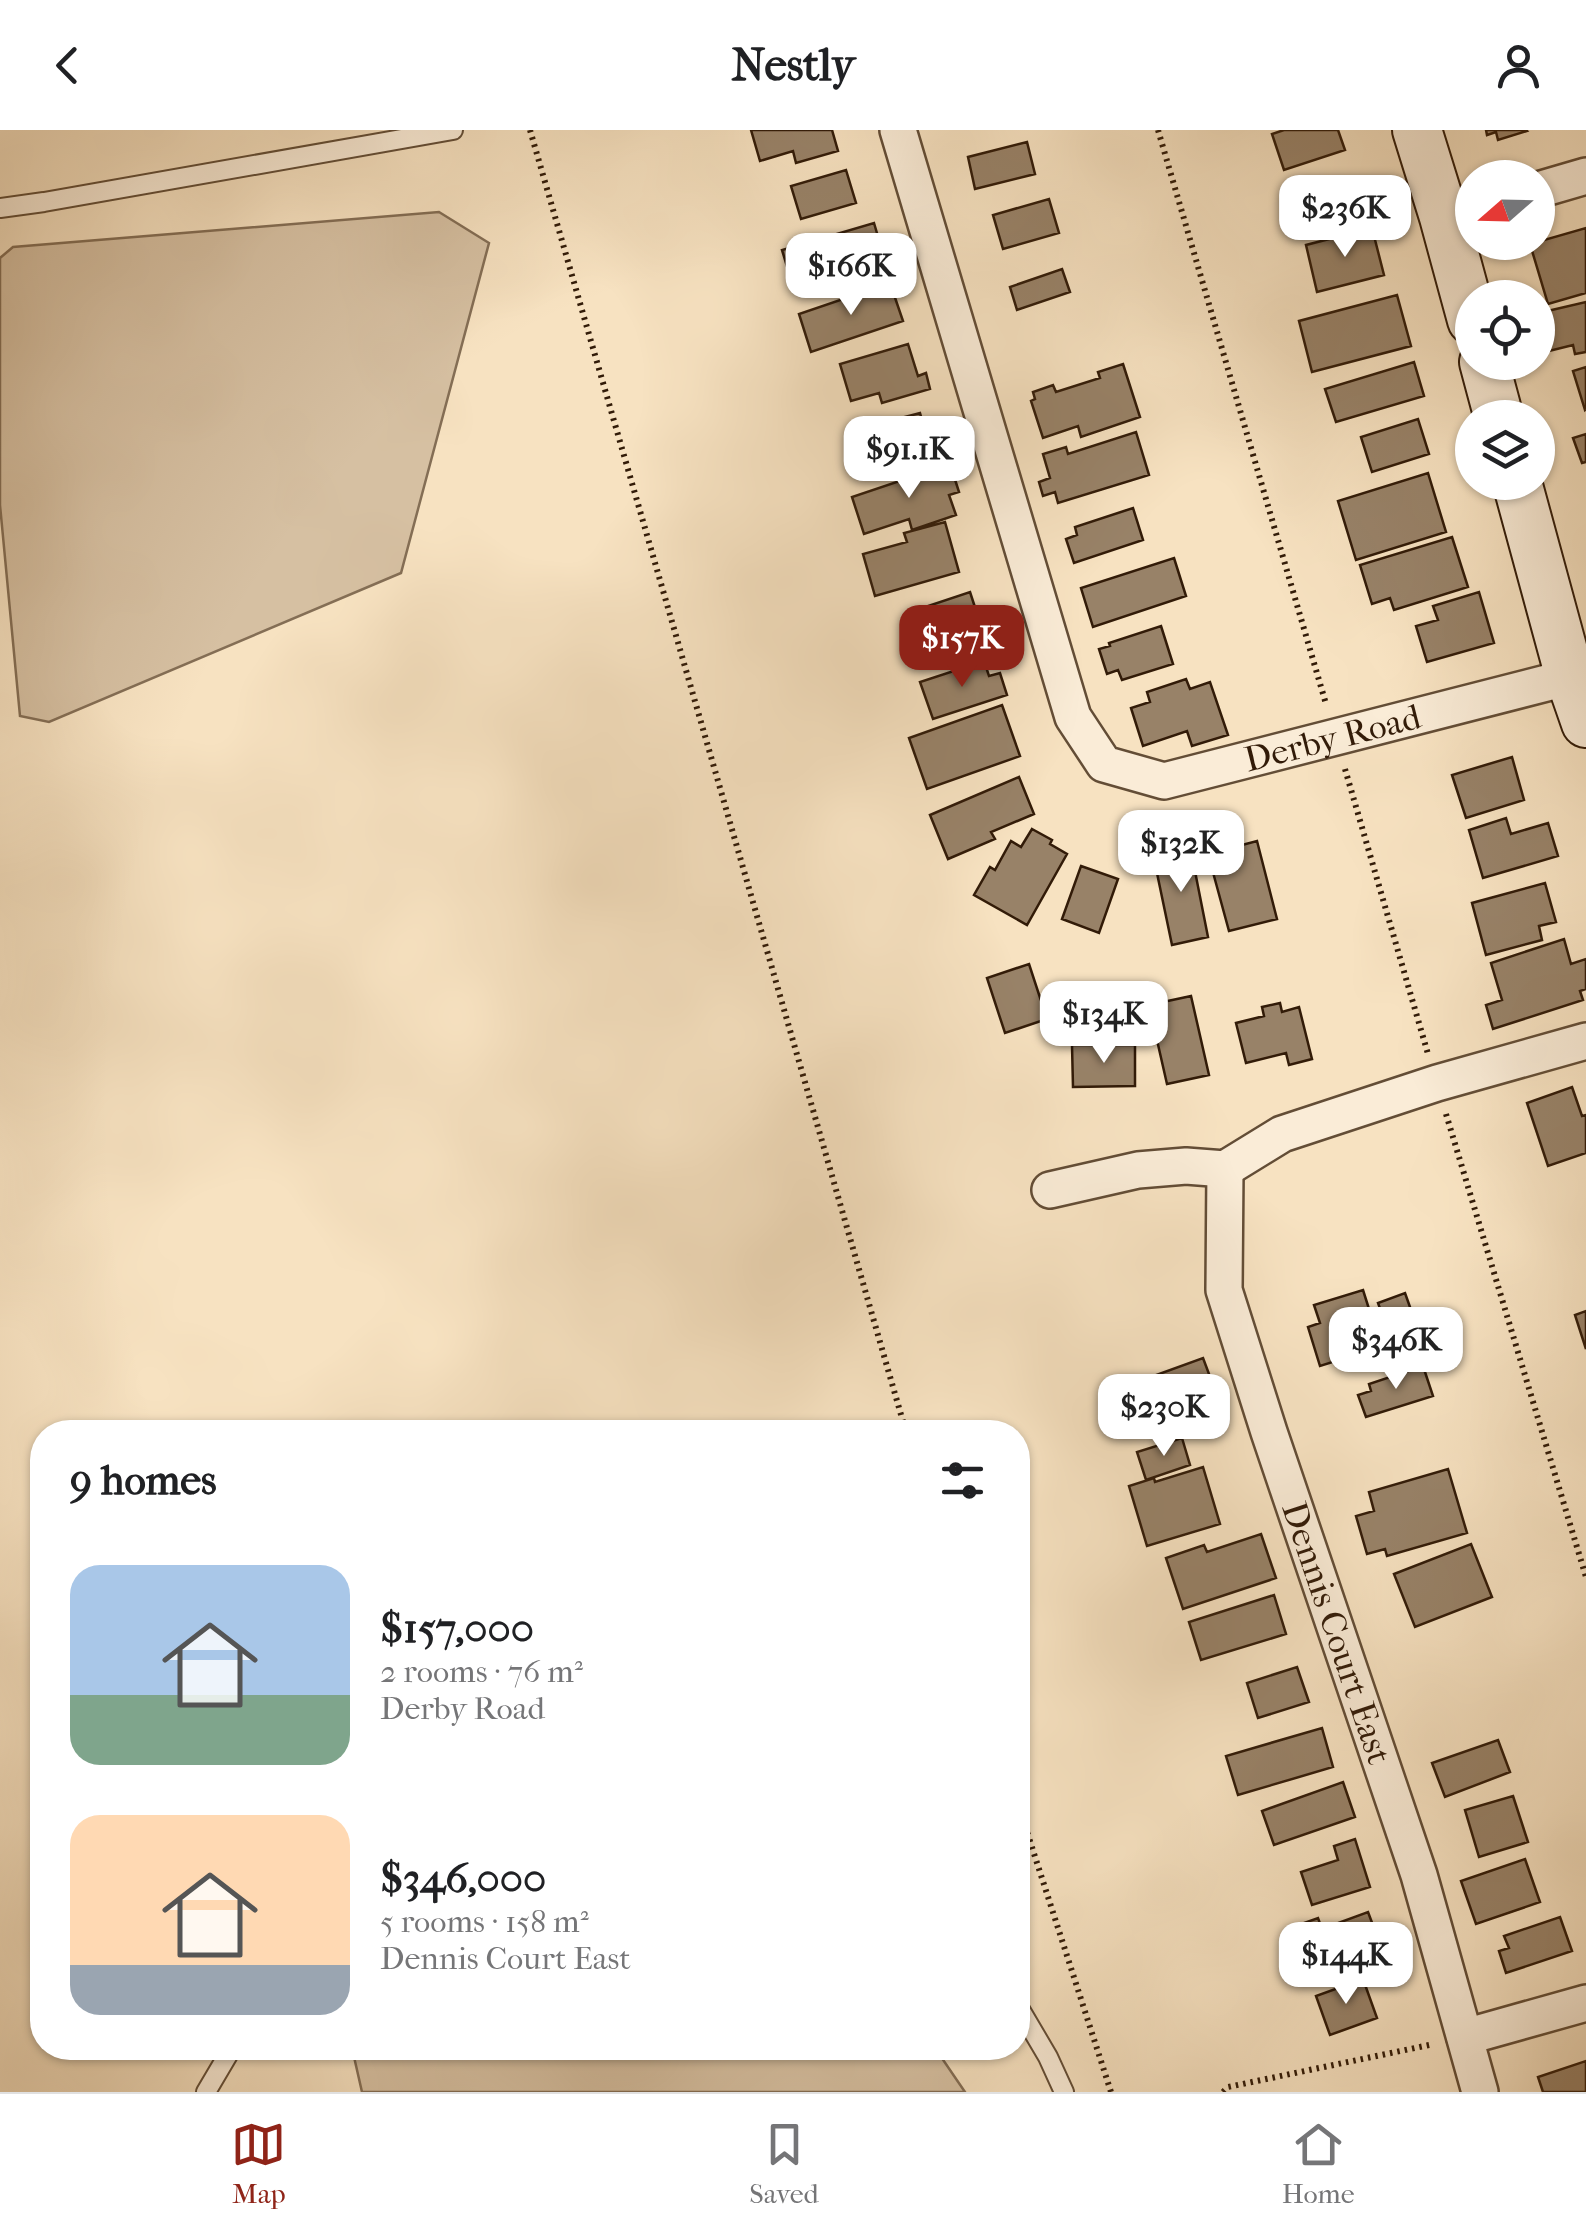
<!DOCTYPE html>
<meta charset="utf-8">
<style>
body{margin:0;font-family:"IM FELL French Canon",serif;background:#f6f6f6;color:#202124;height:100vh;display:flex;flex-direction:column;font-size:38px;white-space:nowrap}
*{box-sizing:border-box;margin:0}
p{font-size:32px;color:#757577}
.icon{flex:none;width:55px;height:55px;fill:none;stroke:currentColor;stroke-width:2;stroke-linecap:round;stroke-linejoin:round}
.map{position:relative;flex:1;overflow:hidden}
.side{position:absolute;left:30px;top:1290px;width:1000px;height:640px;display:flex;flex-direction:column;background:#fff;border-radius:40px;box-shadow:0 2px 8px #0004}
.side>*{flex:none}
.needle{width:65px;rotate:250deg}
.tools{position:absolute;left:1455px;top:30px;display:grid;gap:20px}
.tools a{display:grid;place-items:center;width:100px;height:100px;border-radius:50%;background:#fff;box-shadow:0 2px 8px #0004;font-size:50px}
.price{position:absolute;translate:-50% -85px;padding:0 22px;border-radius:20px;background:#fff;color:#222;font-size:32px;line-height:65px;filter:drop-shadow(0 2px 5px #0008)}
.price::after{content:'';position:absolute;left:50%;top:60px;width:30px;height:22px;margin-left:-15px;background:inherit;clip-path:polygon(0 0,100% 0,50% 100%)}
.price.active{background:#8f2418;color:#fff}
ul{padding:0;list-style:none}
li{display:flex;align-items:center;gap:30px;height:250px;padding:0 40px}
li span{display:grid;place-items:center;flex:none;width:280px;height:200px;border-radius:30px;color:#555}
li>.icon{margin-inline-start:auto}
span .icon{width:120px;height:120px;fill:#fffc;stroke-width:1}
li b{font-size:42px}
h2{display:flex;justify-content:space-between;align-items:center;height:120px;padding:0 40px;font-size:42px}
header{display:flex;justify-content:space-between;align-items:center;height:130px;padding:0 40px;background:#fff;font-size:45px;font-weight:700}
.dock{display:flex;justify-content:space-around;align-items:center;height:140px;border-top:2px solid #e0e0e0;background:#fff;font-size:28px;color:#757577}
.dock a{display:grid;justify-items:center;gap:5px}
.dock .active{color:#8f2418}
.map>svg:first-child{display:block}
.green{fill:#d6c0a2;stroke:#846e55;stroke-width:2.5}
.building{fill:#988268;stroke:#321b08;stroke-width:2.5}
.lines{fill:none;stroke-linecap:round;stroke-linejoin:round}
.lane-casing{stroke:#634d36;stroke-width:22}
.street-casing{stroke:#634d36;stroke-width:40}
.secondary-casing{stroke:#321b08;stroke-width:52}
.path{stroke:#321b08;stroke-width:6;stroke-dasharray:2.5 5;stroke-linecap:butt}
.lane{stroke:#faecd7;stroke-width:18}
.street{stroke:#faecd7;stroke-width:35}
.secondary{stroke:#faecd7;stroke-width:48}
.labels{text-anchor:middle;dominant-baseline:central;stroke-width:9;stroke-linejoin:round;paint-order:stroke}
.street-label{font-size:35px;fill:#321b08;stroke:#faecd7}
</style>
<header><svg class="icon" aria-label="back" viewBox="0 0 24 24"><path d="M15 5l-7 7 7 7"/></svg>Nestly<svg class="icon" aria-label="person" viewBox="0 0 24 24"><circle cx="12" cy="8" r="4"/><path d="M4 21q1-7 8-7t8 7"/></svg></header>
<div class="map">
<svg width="1586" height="1962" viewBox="0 0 1586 1962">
<rect width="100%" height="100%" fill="#f7e2c1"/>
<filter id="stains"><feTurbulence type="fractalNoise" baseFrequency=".002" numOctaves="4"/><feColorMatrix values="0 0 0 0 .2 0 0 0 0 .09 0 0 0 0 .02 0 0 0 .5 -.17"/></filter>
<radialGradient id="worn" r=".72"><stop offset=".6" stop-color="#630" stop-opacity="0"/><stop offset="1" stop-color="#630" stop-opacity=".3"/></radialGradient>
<!-- green -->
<path class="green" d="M 439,82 L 489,113 L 401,443 L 49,592 L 20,586 L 0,375 L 0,128 L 13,117 Z
M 352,1918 L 935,1918 L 965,1962 L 362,1962 Z"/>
<!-- building -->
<path class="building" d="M 751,0 L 832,0 L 838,21 L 796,33 L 793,21 L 760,31 Z
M 1284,0 L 1338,0 L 1345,20 L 1284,40 L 1272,4 Z
M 1486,0 L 1526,0 L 1527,1 L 1498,10 L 1496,2 L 1487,5 Z
M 1027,12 L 1035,44 L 975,59 L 968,27 Z
M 846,40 L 856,73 L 801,89 L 791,56 Z
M 1346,49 L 1357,85 L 1303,101 L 1292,66 Z
M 1049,69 L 1059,103 L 1003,119 L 993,85 Z
M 874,93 L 884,127 L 853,136 L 858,151 L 845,154 L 840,139 L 792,153 L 782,120 Z
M 1372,98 L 1384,145 L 1317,162 L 1306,115 Z
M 1586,98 L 1586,163 L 1548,174 L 1530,114 Z
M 1062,139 L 1070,162 L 1017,180 L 1010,157 Z
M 890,153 L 903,191 L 811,222 L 799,184 Z
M 1397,165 L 1411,216 L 1312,242 L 1299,191 Z
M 1586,172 L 1586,222 L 1575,224 L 1573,215 L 1549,221 L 1539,183 Z
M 908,214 L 918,246 L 926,243 L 930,259 L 882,273 L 879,263 L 851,271 L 840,234 Z
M 1414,232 L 1424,266 L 1336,292 L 1325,259 Z
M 1123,234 L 1140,287 L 1081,307 L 1078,296 L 1043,308 L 1031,271 L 1035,269 L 1033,262 L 1053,255 L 1056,262 L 1100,248 L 1098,242 Z
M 1586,237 L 1586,279 L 1585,280 L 1573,241 Z
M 920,283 L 928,311 L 904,317 L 907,328 L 869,338 L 859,299 Z
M 1418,289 L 1429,324 L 1372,342 L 1361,307 Z
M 1136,302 L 1149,345 L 1058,373 L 1055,362 L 1043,366 L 1039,352 L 1050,348 L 1043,324 L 1066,317 L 1068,324 Z
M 1586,304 L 1586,332 L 1582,333 L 1573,308 Z
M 950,334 L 959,362 L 949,365 L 956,385 L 912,400 L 909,389 L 864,404 L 852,367 Z
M 1428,343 L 1446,402 L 1356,430 L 1338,371 Z
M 1133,378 L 1143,410 L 1074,433 L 1066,409 L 1077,405 L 1075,397 Z
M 945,392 L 959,442 L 875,466 L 863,424 L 907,412 L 904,403 Z
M 1452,407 L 1468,457 L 1394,480 L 1390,468 L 1372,474 L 1360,435 Z
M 1174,428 L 1186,466 L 1093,497 L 1081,458 Z
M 970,462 L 987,514 L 930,533 L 913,481 Z
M 1479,462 L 1494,513 L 1427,532 L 1416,496 L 1438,490 L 1433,476 Z
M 1161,496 L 1173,534 L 1122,550 L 1118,540 L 1107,544 L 1099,519 L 1110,516 L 1109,513 Z
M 984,531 L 989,546 L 1000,543 L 1007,565 L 933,589 L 920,552 Z
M 1186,549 L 1190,559 L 1210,552 L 1228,605 L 1192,616 L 1187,601 L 1143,616 L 1131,578 L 1150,572 L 1147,562 Z
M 1002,575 L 1020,626 L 927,659 L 909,608 Z
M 1512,627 L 1524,670 L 1466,688 L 1452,645 Z
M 1019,647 L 1034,684 L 991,702 L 995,709 L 948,729 L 930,685 Z
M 1506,688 L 1511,704 L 1548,693 L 1558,726 L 1483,748 L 1469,700 Z
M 1032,699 L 1052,710 L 1050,714 L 1067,724 L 1027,795 L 974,765 L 990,737 L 995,740 L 1011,711 L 1021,717 Z
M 1257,711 L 1277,789 L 1229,801 L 1208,724 Z
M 1190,716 L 1208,807 L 1172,815 L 1153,724 Z
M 1081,736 L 1118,749 L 1099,803 L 1062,789 Z
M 1545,753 L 1556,792 L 1539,796 L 1542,810 L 1486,825 L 1472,773 Z
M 1564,809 L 1571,834 L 1586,829 L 1586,859 L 1580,861 L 1583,870 L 1493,899 L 1486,875 L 1502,870 L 1491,833 Z
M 1029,834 L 1047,889 L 1005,903 L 987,848 Z
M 1191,866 L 1209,945 L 1167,954 L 1149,875 Z
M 1280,873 L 1282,882 L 1299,877 L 1312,929 L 1289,935 L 1286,923 L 1246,933 L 1236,893 L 1264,886 L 1262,877 Z
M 1072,915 L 1135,915 L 1135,956 L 1073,957 Z
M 1572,957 L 1582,986 L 1586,985 L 1586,1023 L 1548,1036 L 1527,973 Z
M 1363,1160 L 1381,1217 L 1320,1236 L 1308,1197 L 1320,1193 L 1314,1175 Z
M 1405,1163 L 1421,1208 L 1394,1217 L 1378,1173 Z
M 1586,1181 L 1586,1219 L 1575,1185 Z
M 1203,1228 L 1215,1260 L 1160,1281 L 1148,1248 Z
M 1423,1236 L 1433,1266 L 1366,1287 L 1358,1265 L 1371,1261 L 1369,1254 Z
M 1182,1308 L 1190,1335 L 1146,1350 L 1137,1322 Z
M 1203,1337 L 1220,1394 L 1147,1416 L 1129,1356 L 1154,1348 L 1155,1352 Z
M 1448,1339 L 1467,1403 L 1387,1426 L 1385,1419 L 1367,1424 L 1356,1386 L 1374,1381 L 1369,1362 Z
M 1261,1404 L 1276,1448 L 1183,1479 L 1166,1428 L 1204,1415 L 1207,1422 Z
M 1471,1414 L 1492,1467 L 1415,1497 L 1394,1444 Z
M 1274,1465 L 1286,1504 L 1201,1530 L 1189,1492 Z
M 1297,1537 L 1309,1572 L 1258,1588 L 1247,1553 Z
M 1322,1598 L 1333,1637 L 1238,1665 L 1226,1626 Z
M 1498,1610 L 1510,1642 L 1445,1667 L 1432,1633 Z
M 1343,1652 L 1355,1687 L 1274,1715 L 1262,1681 Z
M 1513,1666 L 1528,1712 L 1479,1727 L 1465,1680 Z
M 1355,1709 L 1370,1757 L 1312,1775 L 1301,1742 L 1338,1730 L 1334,1716 Z
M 1525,1729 L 1540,1772 L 1476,1794 L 1461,1751 Z
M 1368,1782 L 1383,1822 L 1309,1849 L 1290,1798 L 1318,1788 L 1322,1799 Z
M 1560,1787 L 1572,1821 L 1506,1843 L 1499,1821 L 1509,1818 L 1504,1806 Z
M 1363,1849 L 1377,1888 L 1330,1905 L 1316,1866 Z
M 1586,1931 L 1586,1962 L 1543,1962 L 1538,1947 Z"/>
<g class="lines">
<defs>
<path id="lane" d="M 0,78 L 44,72 L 453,0
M 1018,1876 L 1048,1927 L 1064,1962
M 206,1962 L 232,1918"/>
<g id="street">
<path id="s1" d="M 898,0 L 1073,587 L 1104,634 L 1164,651 L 1570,547"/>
<path d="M 1538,60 L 1586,46"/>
<path id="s2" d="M 1225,1039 L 1224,1160 L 1269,1302 L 1419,1745 L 1480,1962"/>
<path d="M 1050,1060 L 1138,1040 L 1186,1036 L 1225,1039 L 1282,1004 L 1437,953 L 1586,911"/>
<path d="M 1465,1907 L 1586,1873"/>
</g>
<path id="secondary" d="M 1417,0 L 1444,87 L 1472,190
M 1484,232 L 1499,288
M 1517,352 L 1570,547 L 1586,593"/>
</defs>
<!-- lane casing -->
<use href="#lane" class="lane-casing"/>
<!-- street casing -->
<use href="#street" class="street-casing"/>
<!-- secondary casing -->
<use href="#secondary" class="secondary-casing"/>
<!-- path -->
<path class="path" d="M 530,0 L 906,1302
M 1158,0 L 1326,574
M 1345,639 L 1428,924
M 1446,984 L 1586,1447
M 1018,1674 L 1111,1962
M 1223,1962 L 1228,1957 L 1434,1914"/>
<!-- lane -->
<use href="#lane" class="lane"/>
<!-- street -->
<use href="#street" class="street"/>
<!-- secondary -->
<use href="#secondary" class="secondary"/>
</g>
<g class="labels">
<!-- street labels -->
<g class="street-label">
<text stroke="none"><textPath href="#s1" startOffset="905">Derby Road</textPath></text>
<text stroke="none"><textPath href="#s2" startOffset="482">Dennis Court East</textPath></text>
</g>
</g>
<rect width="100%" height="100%" filter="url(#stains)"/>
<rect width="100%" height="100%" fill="url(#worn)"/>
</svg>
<div class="tools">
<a><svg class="needle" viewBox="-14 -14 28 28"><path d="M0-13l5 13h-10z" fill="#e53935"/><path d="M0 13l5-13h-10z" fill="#757577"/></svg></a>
<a><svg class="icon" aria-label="locate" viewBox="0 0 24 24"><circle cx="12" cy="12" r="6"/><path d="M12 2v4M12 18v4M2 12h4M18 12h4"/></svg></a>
<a><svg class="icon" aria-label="layers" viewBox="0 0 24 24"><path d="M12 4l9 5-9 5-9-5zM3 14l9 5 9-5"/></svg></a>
</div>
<b class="price" style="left:1345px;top:130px">$236K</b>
<b class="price" style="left:851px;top:188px">$166K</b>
<b class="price" style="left:909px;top:371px">$91.1K</b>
<b class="price active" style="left:962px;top:560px">$157K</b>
<b class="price" style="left:1181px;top:765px">$132K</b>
<b class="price" style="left:1104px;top:936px">$134K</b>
<b class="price" style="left:1396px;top:1262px">$346K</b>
<b class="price" style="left:1164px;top:1329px">$230K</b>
<b class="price" style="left:1346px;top:1877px">$144K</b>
<section class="side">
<h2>9 homes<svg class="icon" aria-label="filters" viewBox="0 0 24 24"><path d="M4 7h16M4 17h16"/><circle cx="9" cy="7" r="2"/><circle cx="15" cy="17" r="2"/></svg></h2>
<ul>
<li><span style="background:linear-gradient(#a9c7e8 65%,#7fa58c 0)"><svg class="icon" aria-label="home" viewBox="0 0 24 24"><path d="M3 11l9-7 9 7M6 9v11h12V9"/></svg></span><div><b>$157,000</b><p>2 rooms · 76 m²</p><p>Derby Road</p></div></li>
<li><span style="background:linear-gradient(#ffd9b3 75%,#9aa5b1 0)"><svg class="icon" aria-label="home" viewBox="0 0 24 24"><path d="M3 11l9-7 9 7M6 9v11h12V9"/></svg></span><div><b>$346,000</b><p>5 rooms · 158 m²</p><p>Dennis Court East</p></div></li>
</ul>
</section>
</div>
<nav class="dock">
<a class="active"><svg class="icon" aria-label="map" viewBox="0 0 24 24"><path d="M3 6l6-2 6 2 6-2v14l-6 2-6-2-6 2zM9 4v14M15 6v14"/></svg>Map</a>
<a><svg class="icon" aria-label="saved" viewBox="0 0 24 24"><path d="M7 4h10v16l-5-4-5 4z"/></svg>Saved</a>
<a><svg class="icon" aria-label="home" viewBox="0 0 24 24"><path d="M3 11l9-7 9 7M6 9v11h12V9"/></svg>Home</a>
</nav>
